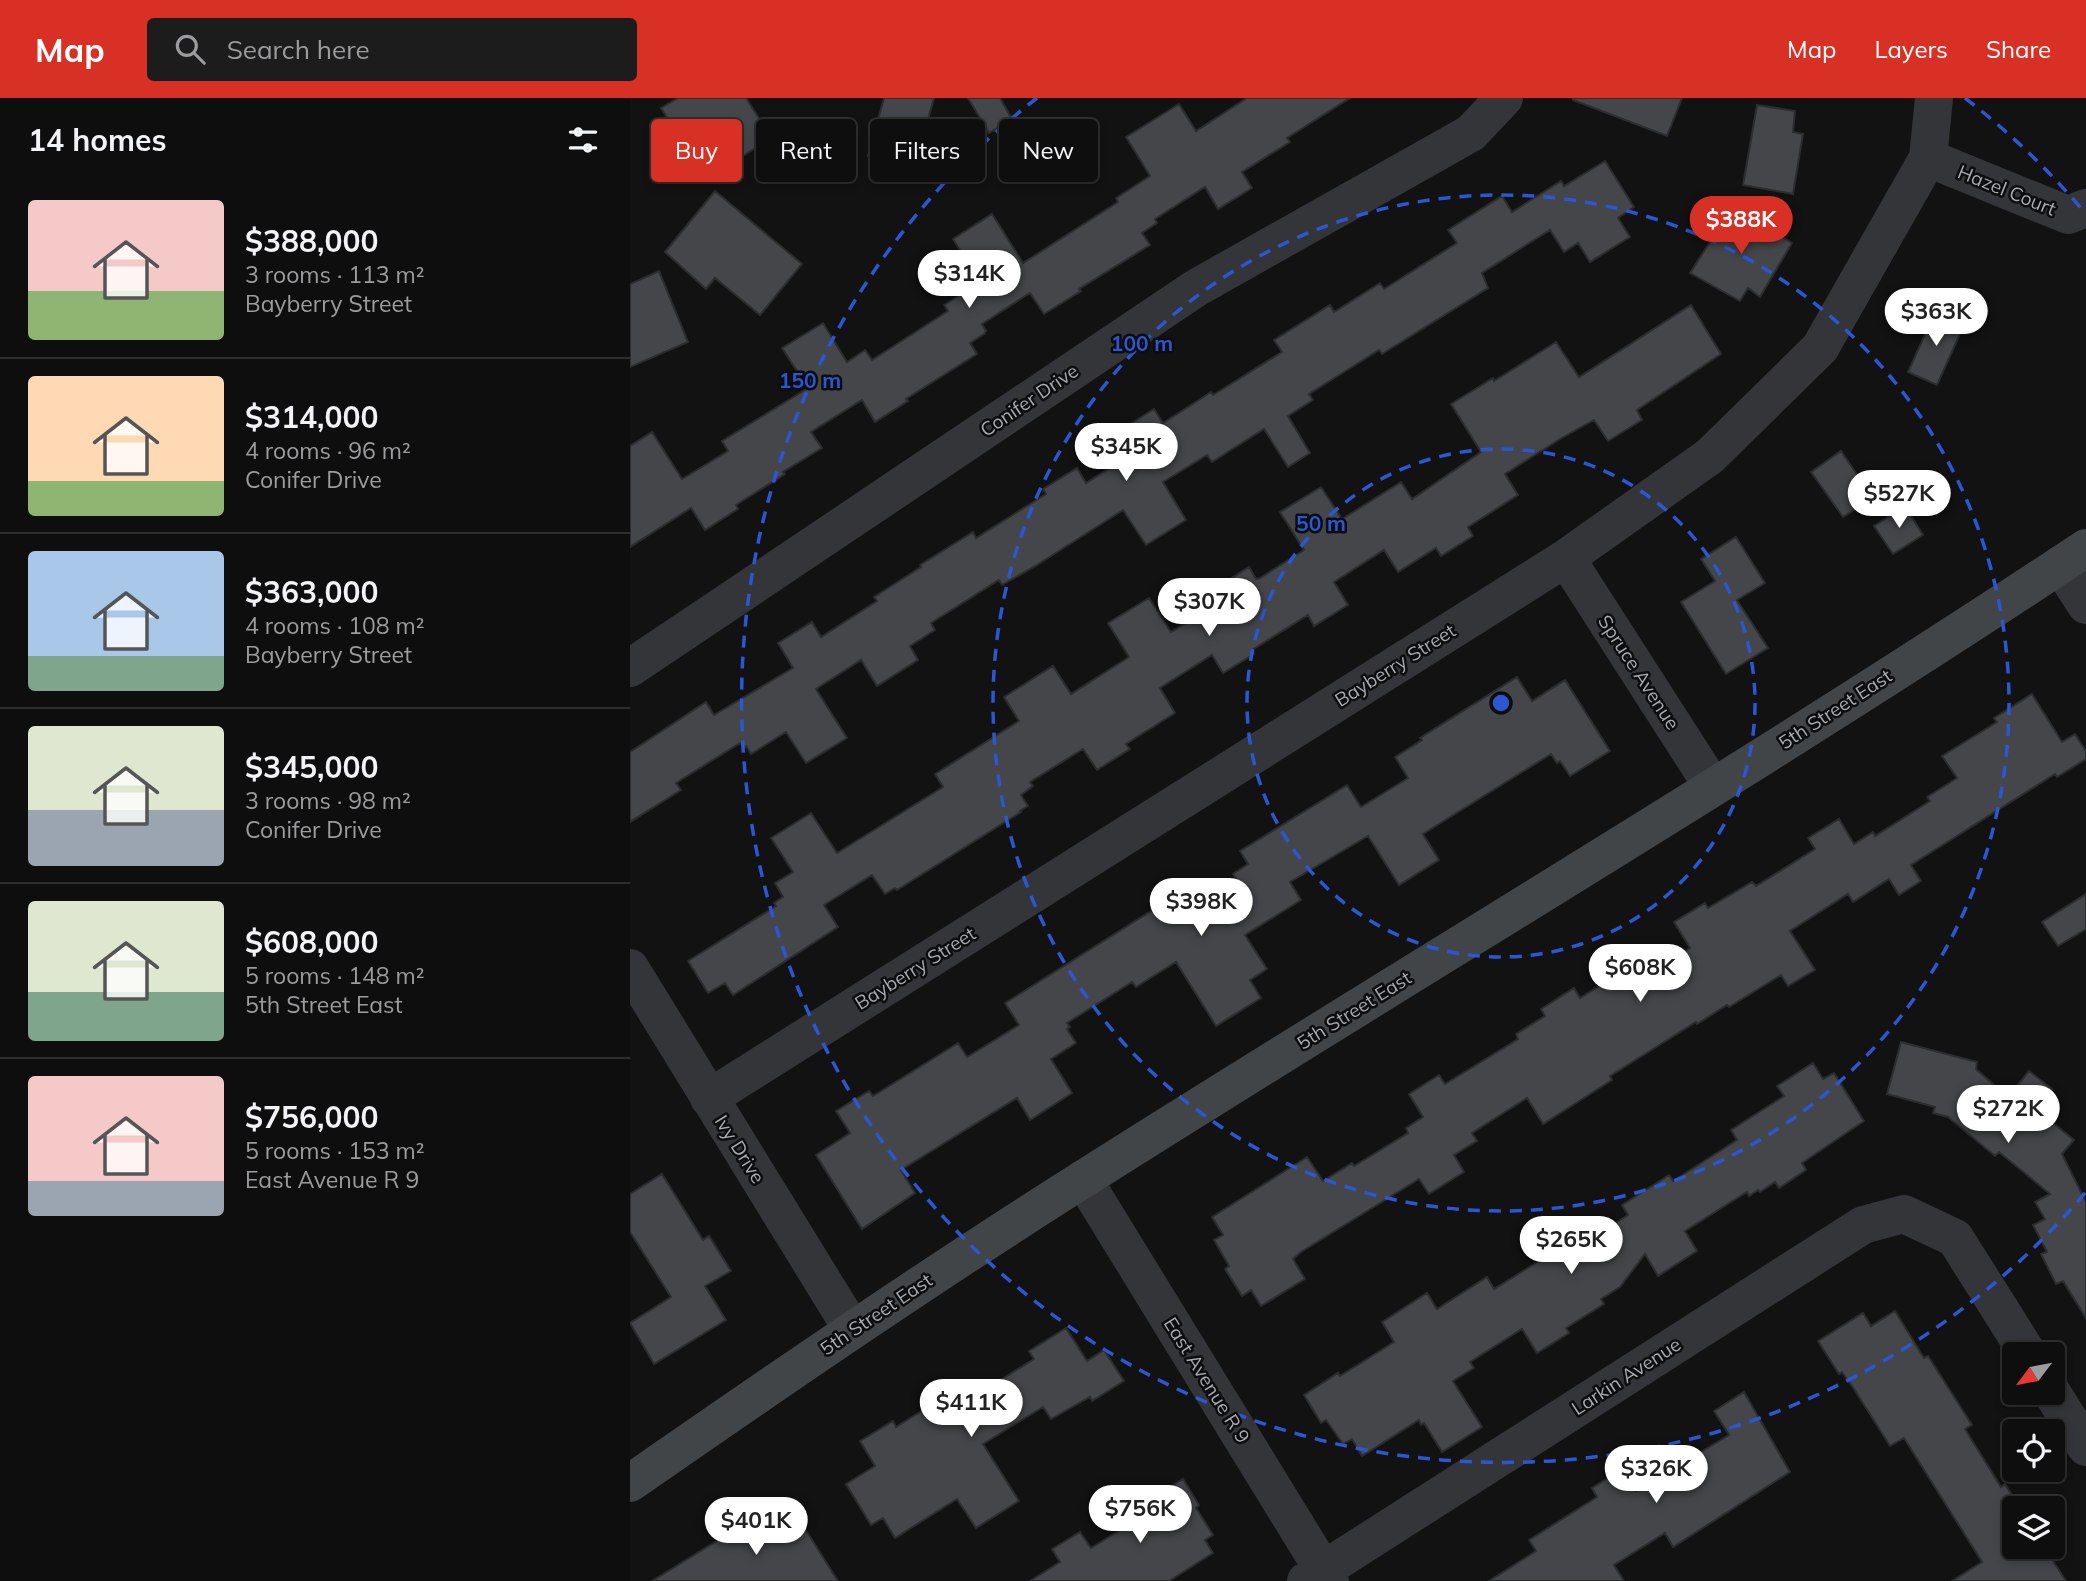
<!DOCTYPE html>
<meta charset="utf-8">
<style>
body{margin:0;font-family:Mulish,sans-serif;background:#1c1c1c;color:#f1f3f6;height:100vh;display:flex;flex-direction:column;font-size:26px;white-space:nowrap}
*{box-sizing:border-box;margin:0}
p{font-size:23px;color:#9b9c9e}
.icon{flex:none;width:38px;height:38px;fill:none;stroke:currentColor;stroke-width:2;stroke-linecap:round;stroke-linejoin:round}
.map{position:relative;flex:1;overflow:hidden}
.details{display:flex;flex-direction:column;background:#0e0e0e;width:630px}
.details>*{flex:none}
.hud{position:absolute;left:21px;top:21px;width:665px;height:63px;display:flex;gap:14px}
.needle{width:46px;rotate:238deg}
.controls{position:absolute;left:1372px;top:1244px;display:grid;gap:14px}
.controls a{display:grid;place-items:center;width:63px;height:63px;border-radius:7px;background:#0e0e0e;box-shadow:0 4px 10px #0003,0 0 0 2px #2e2e2e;font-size:35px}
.price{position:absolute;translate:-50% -60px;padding:0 16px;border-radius:24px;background:#fff;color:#222;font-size:23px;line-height:46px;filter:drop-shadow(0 2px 4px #0008)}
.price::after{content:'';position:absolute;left:50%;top:42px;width:21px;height:16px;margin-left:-10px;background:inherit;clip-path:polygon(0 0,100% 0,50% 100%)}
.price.selected{background:#d93025;color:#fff}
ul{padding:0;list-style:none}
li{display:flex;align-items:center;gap:21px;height:175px;padding:0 28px}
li+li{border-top:2px solid #2e2e2e}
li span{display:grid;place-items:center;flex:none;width:196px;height:140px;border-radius:7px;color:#555}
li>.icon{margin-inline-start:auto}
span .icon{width:84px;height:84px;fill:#fffc;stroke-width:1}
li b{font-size:30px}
h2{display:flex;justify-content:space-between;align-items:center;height:84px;padding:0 28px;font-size:30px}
.pill{padding:0 24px;border-radius:7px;background:#0e0e0e;box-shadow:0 4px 10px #0003,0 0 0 2px #2e2e2e;font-size:24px;line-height:63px}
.pill.selected{background:#d93025;color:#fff}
header{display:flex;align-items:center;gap:42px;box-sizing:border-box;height:98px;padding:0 35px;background:#d93025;color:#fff}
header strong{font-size:33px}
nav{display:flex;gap:38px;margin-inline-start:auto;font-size:24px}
.search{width:490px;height:63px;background:#1c1c1c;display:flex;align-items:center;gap:18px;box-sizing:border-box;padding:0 24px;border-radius:7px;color:#9b9c9e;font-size:26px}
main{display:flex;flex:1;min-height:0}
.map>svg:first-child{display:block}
.building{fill:#444649;stroke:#2c2d2f;stroke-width:2}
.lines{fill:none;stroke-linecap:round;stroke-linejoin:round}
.street{stroke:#333538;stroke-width:38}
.secondary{stroke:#424548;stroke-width:38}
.ring{fill:none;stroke:#2b57d4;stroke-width:3.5;stroke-dasharray:12 9}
.labels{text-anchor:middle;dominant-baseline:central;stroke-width:5;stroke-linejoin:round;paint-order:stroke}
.street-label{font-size:19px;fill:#a5acb3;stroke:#0d0d0e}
.centre{fill:#2b57d4;stroke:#0d0d0e;stroke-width:3.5}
.ring-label{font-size:21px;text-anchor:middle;font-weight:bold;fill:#2b57d4;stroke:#0d0d0e;stroke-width:5;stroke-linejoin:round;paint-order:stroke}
</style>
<header>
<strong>Map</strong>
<div class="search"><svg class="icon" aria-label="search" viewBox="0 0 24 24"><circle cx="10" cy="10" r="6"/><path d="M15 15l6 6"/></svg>Search here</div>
<nav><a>Map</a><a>Layers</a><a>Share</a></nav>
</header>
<main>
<section class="details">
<h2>14 homes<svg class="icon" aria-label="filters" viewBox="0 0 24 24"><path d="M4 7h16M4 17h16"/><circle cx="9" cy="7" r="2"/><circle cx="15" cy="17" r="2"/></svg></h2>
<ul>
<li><span style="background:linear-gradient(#f6c9c9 65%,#8fb573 0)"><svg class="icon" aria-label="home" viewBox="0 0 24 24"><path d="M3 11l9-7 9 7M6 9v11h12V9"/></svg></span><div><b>$388,000</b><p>3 rooms · 113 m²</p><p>Bayberry Street</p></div></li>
<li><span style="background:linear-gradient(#ffd9b3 75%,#8fb573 0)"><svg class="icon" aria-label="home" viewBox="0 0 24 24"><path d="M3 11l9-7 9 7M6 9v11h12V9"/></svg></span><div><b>$314,000</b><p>4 rooms · 96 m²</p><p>Conifer Drive</p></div></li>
<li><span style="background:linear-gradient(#a9c7e8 75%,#7fa58c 0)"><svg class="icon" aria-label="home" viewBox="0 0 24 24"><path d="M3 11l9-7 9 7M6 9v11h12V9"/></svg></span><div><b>$363,000</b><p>4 rooms · 108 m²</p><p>Bayberry Street</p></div></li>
<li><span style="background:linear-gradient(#dfe7d0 60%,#9aa5b1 0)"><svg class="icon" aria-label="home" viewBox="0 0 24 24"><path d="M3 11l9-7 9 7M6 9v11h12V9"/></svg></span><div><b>$345,000</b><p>3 rooms · 98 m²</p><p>Conifer Drive</p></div></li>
<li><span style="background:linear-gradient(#dfe7d0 65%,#7fa58c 0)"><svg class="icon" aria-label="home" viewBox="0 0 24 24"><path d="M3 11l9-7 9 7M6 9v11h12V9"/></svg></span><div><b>$608,000</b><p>5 rooms · 148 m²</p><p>5th Street East</p></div></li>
<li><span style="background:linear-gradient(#f6c9c9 75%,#9aa5b1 0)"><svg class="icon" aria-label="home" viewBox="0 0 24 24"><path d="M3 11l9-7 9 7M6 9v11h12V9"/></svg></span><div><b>$756,000</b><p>5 rooms · 153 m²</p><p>East Avenue R 9</p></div></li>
</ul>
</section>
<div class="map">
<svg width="1456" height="1483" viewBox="0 0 1456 1483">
<rect width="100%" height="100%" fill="#121213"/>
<!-- building -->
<path class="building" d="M 48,0 L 116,0 L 139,36 L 127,49 L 79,79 L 55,39 L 51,42 L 31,10 Z
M 254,0 L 304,0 L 284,71 L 238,58 Z
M 338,0 L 370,0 L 382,21 L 359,35 Z
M 617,0 L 720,0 L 657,40 L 660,44 L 612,74 L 622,90 L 588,111 L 575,89 L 525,121 L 527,125 L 512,135 L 520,147 L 449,191 L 451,193 L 414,216 L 400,195 L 352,226 L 356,233 L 354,236 L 340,245 L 347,256 L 276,301 L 278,303 L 245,324 L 232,302 L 181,334 L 192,350 L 153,374 L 155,376 L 106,407 L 108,411 L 75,432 L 61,410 L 0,449 L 0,348 L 22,334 L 52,381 L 98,353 L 92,343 L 178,290 L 152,250 L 193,225 L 217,264 L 235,252 L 242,262 L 318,213 L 314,207 L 350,184 L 323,141 L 362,116 L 393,165 L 488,104 L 486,100 L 520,78 L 496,39 L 549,6 L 566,33 Z
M 943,0 L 1052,0 L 1037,38 L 943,2 Z
M 1127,7 L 1165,13 L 1163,34 L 1173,36 L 1163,96 L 1113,87 Z
M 975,63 L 1004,109 L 988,120 L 1000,139 L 960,164 L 948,145 L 934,154 L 920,132 L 852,175 L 858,190 L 752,256 L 749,252 L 679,296 L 683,302 L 658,318 L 680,355 L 658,369 L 634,331 L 582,364 L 577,357 L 533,384 L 556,422 L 516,447 L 493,412 L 407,467 L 372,487 L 369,482 L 301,525 L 305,532 L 280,548 L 288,562 L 247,588 L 231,562 L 186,591 L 217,640 L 176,665 L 156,634 L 121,656 L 116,648 L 114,650 L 110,645 L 46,685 L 51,692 L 0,724 L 0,654 L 76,604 L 84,617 L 163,570 L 148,545 L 182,524 L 191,539 L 247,503 L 244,499 L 291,469 L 290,467 L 343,434 L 346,440 L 416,396 L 413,391 L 447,370 L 456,385 L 503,355 L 489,333 L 524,311 L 533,325 L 581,294 L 583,297 L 652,254 L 644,242 L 700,207 L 704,214 L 750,185 L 754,191 L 827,145 L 818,132 L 872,98 L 882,114 L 931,83 L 934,88 Z
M 85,93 L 172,166 L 130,217 L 85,180 L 76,191 L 35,154 Z
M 1103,108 L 1162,145 L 1130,199 L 1118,190 L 1110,203 L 1060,175 Z
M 29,173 L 58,244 L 0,269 L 0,186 Z
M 1061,207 L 1091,256 L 1007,312 L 1012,322 L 978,343 L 964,322 L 930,341 L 875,376 L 888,397 L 838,429 L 843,438 L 811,458 L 806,450 L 768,474 L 754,452 L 704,484 L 718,507 L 684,528 L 678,517 L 622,552 L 624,556 L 593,575 L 582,557 L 530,590 L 545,615 L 496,646 L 500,651 L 467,672 L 453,651 L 400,684 L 403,688 L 391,697 L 398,708 L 390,713 L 391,714 L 267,792 L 265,790 L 255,796 L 242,777 L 194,807 L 208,829 L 103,897 L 95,885 L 78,895 L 58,863 L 146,808 L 144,805 L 153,799 L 145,785 L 163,774 L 141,740 L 181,715 L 207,755 L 313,689 L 305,676 L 389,623 L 374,599 L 423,568 L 441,596 L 499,559 L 478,525 L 519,500 L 541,534 L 596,499 L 589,488 L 619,469 L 626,481 L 630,480 L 674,452 L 650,414 L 691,389 L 712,421 L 771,384 L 782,401 L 851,354 L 821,306 L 863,280 L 864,283 L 926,244 L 949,279 Z
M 1305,214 L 1334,227 L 1307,287 L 1278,274 Z
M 1211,353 L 1243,400 L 1213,419 L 1181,374 Z
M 1275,408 L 1293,437 L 1263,456 L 1244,428 Z
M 1106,439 L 1135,485 L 1107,502 L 1138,550 L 1096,576 L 1051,504 L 1085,483 L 1071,461 Z
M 887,579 L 902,603 L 935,582 L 980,653 L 940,678 L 930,663 L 927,665 L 921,656 L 793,736 L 809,762 L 769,787 L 738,738 L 660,784 L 671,802 L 615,837 L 637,871 L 620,882 L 631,900 L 586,928 L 546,864 L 506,889 L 502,884 L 437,925 L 440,929 L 437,931 L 446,945 L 421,961 L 442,995 L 400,1022 L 387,1000 L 271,1072 L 285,1095 L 232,1131 L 186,1057 L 220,1035 L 206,1013 L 239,993 L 243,998 L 328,945 L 337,959 L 389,927 L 375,905 L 545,798 L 557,818 L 610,786 L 603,776 L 618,766 L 610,753 L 717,687 L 731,709 L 778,680 L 765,659 L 792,642 L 790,640 Z
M 1402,596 L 1432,644 L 1445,636 L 1456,653 L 1456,661 L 1427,679 L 1425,676 L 1281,767 L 1291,783 L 1269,797 L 1259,781 L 1223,804 L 1218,796 L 1160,833 L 1185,872 L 1158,888 L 1151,877 L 1099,909 L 1097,907 L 1067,926 L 1066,924 L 980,978 L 982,982 L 913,1026 L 897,1000 L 842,1035 L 847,1043 L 824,1057 L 834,1074 L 799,1096 L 789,1081 L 671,1154 L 663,1161 L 675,1181 L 631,1208 L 621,1192 L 612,1198 L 595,1171 L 599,1168 L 584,1142 L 593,1137 L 582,1119 L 677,1059 L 693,1083 L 722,1065 L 724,1068 L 778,1035 L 776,1030 L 793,1019 L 779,996 L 809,977 L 815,986 L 888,941 L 886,936 L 915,918 L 911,911 L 944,890 L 950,900 L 990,875 L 998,888 L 1060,850 L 1044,824 L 1075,805 L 1078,810 L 1122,784 L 1126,788 L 1185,751 L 1178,740 L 1209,721 L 1224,746 L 1243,734 L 1245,738 L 1300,703 L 1297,699 L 1327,680 L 1312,658 L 1367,624 L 1364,620 Z
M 1456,796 L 1456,831 L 1428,848 L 1412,824 Z
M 1271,944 L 1347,964 L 1346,971 L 1378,999 L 1399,973 L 1422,991 L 1406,1011 L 1444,1042 L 1432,1056 L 1456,1104 L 1456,1220 L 1433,1183 L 1426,1186 L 1411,1156 L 1417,1154 L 1403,1127 L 1415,1121 L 1405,1104 L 1420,1096 L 1369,1054 L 1365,1058 L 1318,1019 L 1303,1015 L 1305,1009 L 1257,996 Z
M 1183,965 L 1193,981 L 1204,975 L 1234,1023 L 1172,1065 L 1176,1072 L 1149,1090 L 1145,1084 L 1130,1094 L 1128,1092 L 1119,1098 L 1117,1094 L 1055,1133 L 1067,1153 L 1028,1178 L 1015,1156 L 990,1189 L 971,1201 L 974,1206 L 936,1230 L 939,1235 L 907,1255 L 892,1231 L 840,1264 L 844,1270 L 823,1283 L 852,1329 L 812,1354 L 794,1325 L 791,1327 L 789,1322 L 732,1358 L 722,1341 L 713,1346 L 696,1322 L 691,1325 L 674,1297 L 708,1275 L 710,1278 L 764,1244 L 752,1224 L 797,1195 L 807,1211 L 857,1179 L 864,1191 L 914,1160 L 907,1148 L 931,1133 L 942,1152 L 998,1117 L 992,1107 L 1039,1077 L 1043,1083 L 1107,1042 L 1101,1032 L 1154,998 L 1147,988 Z
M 32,1076 L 73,1142 L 79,1138 L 101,1173 L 75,1188 L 96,1222 L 24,1266 L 0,1225 L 41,1199 L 0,1134 L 0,1096 Z
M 1265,1213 L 1294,1260 L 1298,1258 L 1342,1327 L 1335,1331 L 1371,1389 L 1375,1386 L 1390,1410 L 1384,1410 L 1384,1449 L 1414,1449 L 1436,1483 L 1322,1483 L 1352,1464 L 1274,1340 L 1260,1348 L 1224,1291 L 1212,1274 L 1209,1276 L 1188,1243 L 1233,1215 L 1241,1228 Z
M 436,1230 L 457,1263 L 474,1252 L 494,1283 L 462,1303 L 460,1299 L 421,1321 L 413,1309 L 353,1346 L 389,1403 L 346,1430 L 327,1401 L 265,1440 L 253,1420 L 241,1427 L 216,1386 L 245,1368 L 230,1343 L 263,1323 L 266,1329 L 331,1288 L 334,1292 L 347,1284 L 353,1293 L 404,1261 L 399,1253 Z
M 1114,1294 L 1160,1374 L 1043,1449 L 1035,1435 L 984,1467 L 994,1483 L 859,1483 L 906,1453 L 899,1442 L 967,1399 L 962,1390 L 992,1371 L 1006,1393 L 1099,1337 L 1084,1313 Z
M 553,1381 L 569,1407 L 566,1410 L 583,1437 L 575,1442 L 583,1455 L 539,1483 L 400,1483 L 430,1464 L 422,1451 L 450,1434 L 461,1450 L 508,1421 L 503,1412 Z
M 121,1415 L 135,1438 L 167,1418 L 208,1483 L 22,1483 L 93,1439 L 90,1435 Z"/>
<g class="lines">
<!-- street -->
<path class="street" d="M 1298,60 L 1438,117 L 1456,110
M 936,460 L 1083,689
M 1430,467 L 1456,507
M 0,570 L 566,190 L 841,35 L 874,0
M 0,870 L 222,1231
M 79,1000 L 936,460 L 1080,358 L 1190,250 L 1298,60 L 1304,0
M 453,1081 L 700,1483
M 1422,1295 L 1456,1349
M 676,1483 L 1233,1127 L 1274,1116 L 1325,1140 L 1398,1256"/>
<!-- secondary -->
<path class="secondary" d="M 0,1385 C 150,1281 301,1177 455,1080 C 788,869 1128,668 1456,450"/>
</g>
<!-- distance rings -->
<g class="ring">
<circle cx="871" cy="605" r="254"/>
<circle cx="871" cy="605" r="508"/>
<path d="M1455 1095A762 762 0 1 1 407 0M1335 0A762 762 0 0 1 1455 115"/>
</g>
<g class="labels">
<!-- street labels -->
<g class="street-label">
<text transform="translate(1377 92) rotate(22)">Hazel Court</text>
<text transform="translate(399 302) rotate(-34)">Conifer Drive</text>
<text transform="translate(765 567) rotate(-32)">Bayberry Street</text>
<text transform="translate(1009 574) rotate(57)">Spruce Avenue</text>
<text transform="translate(1205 611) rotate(-33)">5th Street East</text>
<text transform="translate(285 870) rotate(-32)">Bayberry Street</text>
<text transform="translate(724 912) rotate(-32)">5th Street East</text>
<text transform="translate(110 1051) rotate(58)">Ivy Drive</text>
<text transform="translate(246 1216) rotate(-34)">5th Street East</text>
<text transform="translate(996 1278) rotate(-33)">Larkin Avenue</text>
<text transform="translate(577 1282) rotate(58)">East Avenue R 9</text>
</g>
</g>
<circle cx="871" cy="605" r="10" class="centre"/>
<g class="ring-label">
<text x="512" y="253">100 m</text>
<text x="180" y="290">150 m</text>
<text x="691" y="433">50 m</text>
</g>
</svg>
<div class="controls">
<a><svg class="needle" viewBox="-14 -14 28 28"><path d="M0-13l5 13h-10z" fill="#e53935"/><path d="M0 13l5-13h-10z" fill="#9b9c9e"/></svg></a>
<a><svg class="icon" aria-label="locate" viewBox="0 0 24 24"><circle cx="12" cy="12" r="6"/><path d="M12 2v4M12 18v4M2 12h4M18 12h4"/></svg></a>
<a><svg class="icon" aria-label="layers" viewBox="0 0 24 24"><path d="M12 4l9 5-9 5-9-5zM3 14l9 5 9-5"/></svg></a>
</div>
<b class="price selected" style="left:1111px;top:158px">$388K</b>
<b class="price" style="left:339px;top:212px">$314K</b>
<b class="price" style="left:1306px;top:250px">$363K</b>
<b class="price" style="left:496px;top:385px">$345K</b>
<b class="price" style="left:1269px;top:432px">$527K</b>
<b class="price" style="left:579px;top:540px">$307K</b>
<b class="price" style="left:571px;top:840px">$398K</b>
<b class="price" style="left:1010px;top:906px">$608K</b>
<b class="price" style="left:1378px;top:1047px">$272K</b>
<b class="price" style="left:941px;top:1178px">$265K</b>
<b class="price" style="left:341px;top:1341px">$411K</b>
<b class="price" style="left:1026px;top:1407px">$326K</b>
<b class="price" style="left:510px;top:1447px">$756K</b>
<b class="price" style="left:126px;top:1459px">$401K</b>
<div class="hud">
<a class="pill selected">Buy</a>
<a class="pill">Rent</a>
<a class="pill">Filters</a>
<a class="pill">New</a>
</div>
</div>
</main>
